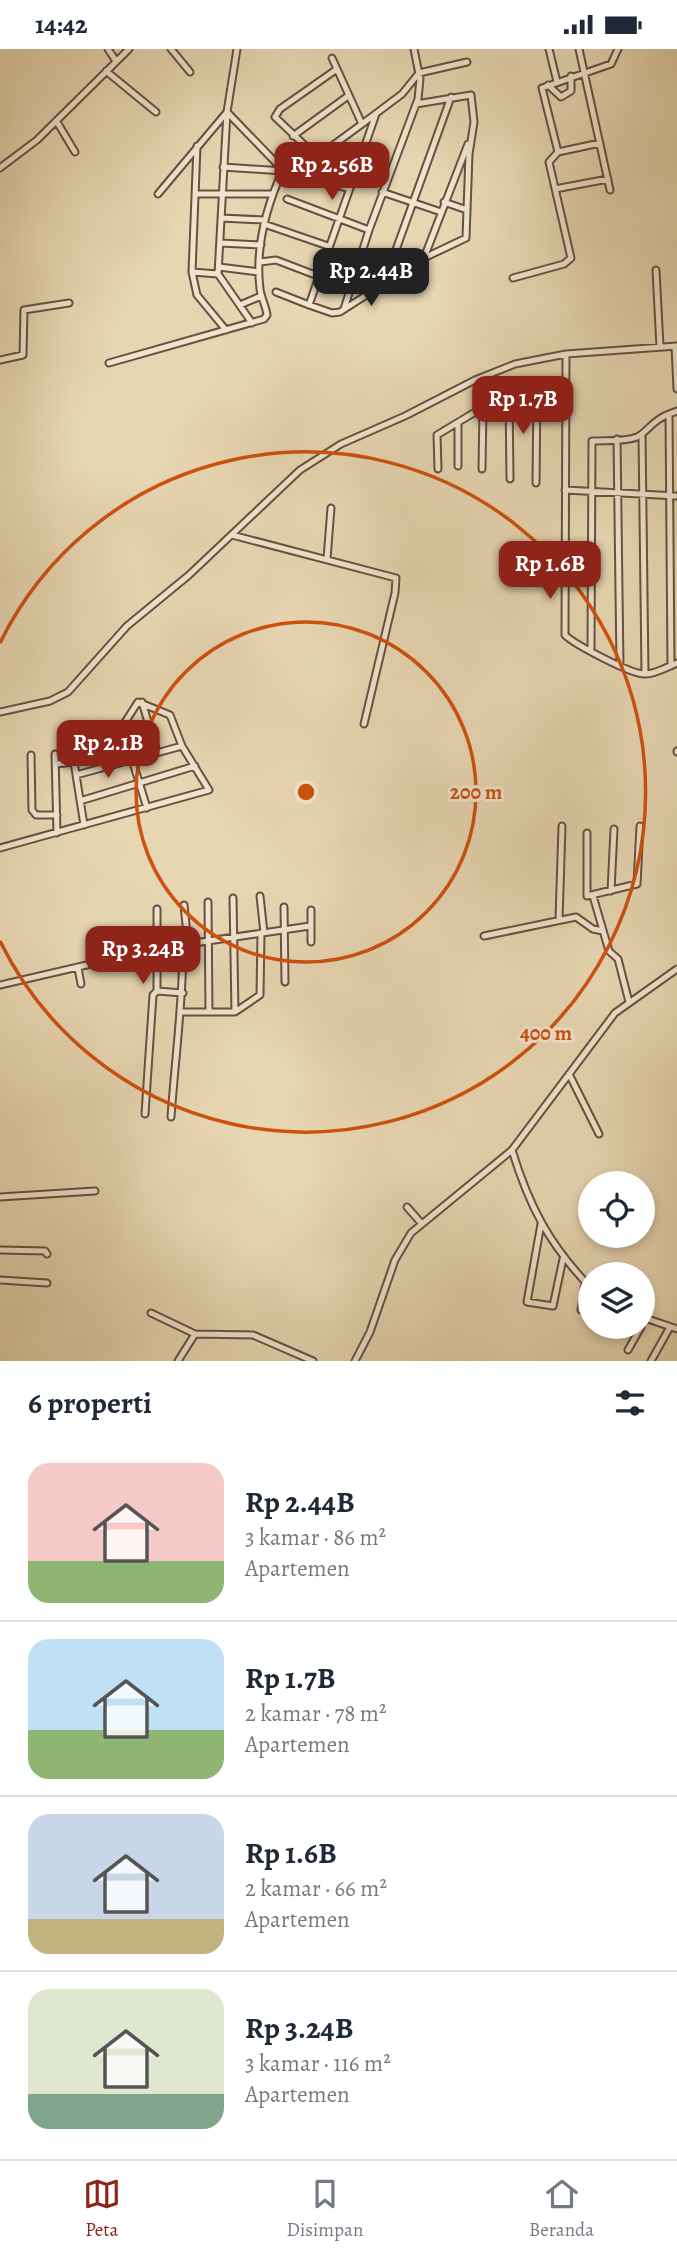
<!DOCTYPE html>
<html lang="id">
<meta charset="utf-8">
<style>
body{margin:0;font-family:Alegreya,serif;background:#f6f6f7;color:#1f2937;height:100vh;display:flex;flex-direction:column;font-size:26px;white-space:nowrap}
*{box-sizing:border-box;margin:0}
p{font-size:23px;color:#747a83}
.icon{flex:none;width:38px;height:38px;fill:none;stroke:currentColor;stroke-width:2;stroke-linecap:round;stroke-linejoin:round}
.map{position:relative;height:1312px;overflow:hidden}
.sheet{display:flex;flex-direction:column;background:#fff;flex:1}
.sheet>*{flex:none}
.buttons{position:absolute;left:578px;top:1122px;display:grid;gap:14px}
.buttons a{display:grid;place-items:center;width:77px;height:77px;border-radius:50%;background:#fff;box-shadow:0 4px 10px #0003;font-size:35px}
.price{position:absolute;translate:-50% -60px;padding:0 16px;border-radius:14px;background:#8f2418;color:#fff;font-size:23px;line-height:46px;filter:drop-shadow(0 2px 4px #0008)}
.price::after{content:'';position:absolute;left:50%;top:42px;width:21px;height:16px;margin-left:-10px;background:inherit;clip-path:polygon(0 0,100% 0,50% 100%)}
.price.selected{background:#222;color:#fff}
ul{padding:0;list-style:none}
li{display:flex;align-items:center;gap:21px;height:175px;padding:0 28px}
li+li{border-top:2px solid #e0e1e3}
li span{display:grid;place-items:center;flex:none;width:196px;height:140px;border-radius:21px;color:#555}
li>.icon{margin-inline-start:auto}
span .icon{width:84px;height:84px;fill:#fffc;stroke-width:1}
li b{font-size:30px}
h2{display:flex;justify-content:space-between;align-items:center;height:84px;padding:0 28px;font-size:30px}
.status{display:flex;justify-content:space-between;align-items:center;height:49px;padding:0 35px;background:#fff;direction:ltr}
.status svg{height:19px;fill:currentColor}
.dock{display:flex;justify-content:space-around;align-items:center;height:98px;border-top:2px solid #e0e1e3;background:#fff;font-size:19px;color:#747a83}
.dock a{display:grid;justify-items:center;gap:4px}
.dock .selected{color:#8f2418}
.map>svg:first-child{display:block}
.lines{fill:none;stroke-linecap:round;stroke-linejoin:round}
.minor-casing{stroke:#685041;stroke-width:9}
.minor{stroke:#efe4cd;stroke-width:5}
.ring{fill:none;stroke:#ce510e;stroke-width:3.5}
.centre{fill:#ce510e;stroke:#efe4cd;stroke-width:3.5}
.ring-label{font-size:21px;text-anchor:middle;font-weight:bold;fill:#ce510e;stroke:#efe4cd;stroke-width:6;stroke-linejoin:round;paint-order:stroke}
</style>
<div class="status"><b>14:42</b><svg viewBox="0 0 49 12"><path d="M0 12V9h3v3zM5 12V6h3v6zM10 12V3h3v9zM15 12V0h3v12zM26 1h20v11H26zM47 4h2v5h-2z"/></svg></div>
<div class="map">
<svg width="677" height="1312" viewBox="0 0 677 1312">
<rect width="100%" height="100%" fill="#e7d6b2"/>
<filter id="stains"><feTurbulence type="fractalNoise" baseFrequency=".00286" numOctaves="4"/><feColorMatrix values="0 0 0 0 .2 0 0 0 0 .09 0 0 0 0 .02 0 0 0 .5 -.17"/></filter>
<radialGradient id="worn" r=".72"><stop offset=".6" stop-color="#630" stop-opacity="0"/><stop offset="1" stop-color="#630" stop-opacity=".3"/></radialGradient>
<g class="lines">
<defs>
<path id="minor" d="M 108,0 L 116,12
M 171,0 L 190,23
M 237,0 L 227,63 L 218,225 L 252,274
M 549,0 L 557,33
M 579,0 L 610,141
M 332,9 L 362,75 L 402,45 L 419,24 L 467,13
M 337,20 L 280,60 L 275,68 L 317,108 L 362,75
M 106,22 L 156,63
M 548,36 L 561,48 L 571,42 L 571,27
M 376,65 L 309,256 L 332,264 L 340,263 L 424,209 L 466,189 L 469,105 L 474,73 L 471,46 L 416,55
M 57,73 L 75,103
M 293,87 L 348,47
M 600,94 L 558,103 L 542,39 L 611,15 L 618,0
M 197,97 L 192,223 L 218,225
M 223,118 L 298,123 L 349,140
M 0,119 L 37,91 L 129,0
M 298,123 L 317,108
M 320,130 L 330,99
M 555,140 L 608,130
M 382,143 L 441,163
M 195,145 L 271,145
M 287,150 L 369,181
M 444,153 L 467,161
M 221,169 L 264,171
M 264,175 L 328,197
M 220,194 L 261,196
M 424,209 L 468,95
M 260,213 L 276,211 L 318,227
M 219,218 L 259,223
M 656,221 L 660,298
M 192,223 L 197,246 L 226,281
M 513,229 L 564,215 L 571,209 L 549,113 L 558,103
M 384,234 L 451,48
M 276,243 L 309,256
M 240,256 L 261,247
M 344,260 L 369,181 L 418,50 L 420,30 L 414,0
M 675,297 L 677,340
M 566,305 L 565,586 C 574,595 632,626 645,625 C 656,625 667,618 677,614
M 0,311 L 23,306 L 24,261 L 69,254
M 109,314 L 264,270 L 267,266 C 266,257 261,249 260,240 C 255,199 266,158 283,121 L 227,63 L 158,145
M 509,347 L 510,430
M 458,374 L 458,417
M 642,385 L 645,625
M 617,390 L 620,617
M 438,420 L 437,386 L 495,351 L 565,336
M 482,420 L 483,360
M 536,434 L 537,341
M 565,441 L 677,447
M 232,486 L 396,529 L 395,544 L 364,675
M 327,510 L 331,459
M 591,600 L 592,392 C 605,391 625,393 637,388 C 648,383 652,371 669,365
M 671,617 L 669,365 L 677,362
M 142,653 L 157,703
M 0,663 L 50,652 L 68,643 L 127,577 L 189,526 L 300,421 L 341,395 L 405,367 L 475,331 L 515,315 L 566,305 L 677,297
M 677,703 L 677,702
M 55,705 L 57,784
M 31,706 L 32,761 L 36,766 L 57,766
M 56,715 L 74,713
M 76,726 L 182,697
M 80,752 L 195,717
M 84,776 L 74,713 L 97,694 L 124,684
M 587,784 L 587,847 L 637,835 L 640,777
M 0,799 L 209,741 L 182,697 L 170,666 L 138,653 L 122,678 L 147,759
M 611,842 L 614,780
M 260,847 L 264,884
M 593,847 L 609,902 L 618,910 L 629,953
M 233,849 L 235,963
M 208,853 L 209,963
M 184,856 L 188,895
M 284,858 L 285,933
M 559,870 L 562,777
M 484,887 L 576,868 L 593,880 L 603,882
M 110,891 L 114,910
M 311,893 L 311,861
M 78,919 L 81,935
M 0,936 L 160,899 L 310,877
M 157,942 L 183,944
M 182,963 L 235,963 L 260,946 L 261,884
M 569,1025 L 599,1085
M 145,1065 L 153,946 L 157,942 L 157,860
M 171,1068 C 175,1010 183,954 183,896
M 512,1101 C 529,1157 549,1195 590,1238
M 0,1148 L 95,1142
M 407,1158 L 422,1175
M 541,1175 L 527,1253 L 553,1257 L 563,1210
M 0,1201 L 45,1202 L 47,1205
M 0,1231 L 47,1234
M 581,1261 L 585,1233
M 151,1264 L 195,1285
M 642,1268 L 677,1280
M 610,1279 L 611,1278
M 628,1301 L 641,1278
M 178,1312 L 195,1285 L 253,1286 L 313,1312
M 355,1312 L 370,1283 L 395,1211 L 411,1184 L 512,1101 L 615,964 L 677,920
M 651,1312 L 670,1278"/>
</defs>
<!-- minor casing -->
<use href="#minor" class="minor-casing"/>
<!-- minor -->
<use href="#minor" class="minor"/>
</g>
<!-- distance rings -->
<g class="ring">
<circle cx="306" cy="743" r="170"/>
<path d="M0 594A340 340 0 1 1 0 892"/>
</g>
<circle cx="306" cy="743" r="10" class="centre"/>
<g class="ring-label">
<text x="476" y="750">200 m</text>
<text x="546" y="991">400 m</text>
</g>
<rect width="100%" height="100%" filter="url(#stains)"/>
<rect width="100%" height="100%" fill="url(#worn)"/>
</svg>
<div class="buttons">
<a><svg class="icon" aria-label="locate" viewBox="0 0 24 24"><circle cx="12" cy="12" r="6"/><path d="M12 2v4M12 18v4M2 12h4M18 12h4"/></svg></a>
<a><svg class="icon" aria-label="layers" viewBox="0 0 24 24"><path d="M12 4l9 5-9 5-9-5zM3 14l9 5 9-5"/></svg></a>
</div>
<b class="price" style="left:332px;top:153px">Rp 2.56B</b>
<b class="price selected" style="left:371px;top:259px">Rp 2.44B</b>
<b class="price" style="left:523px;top:387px">Rp 1.7B</b>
<b class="price" style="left:550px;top:552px">Rp 1.6B</b>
<b class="price" style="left:108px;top:731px">Rp 2.1B</b>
<b class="price" style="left:143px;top:937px">Rp 3.24B</b>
</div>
<section class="sheet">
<h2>6 properti<svg class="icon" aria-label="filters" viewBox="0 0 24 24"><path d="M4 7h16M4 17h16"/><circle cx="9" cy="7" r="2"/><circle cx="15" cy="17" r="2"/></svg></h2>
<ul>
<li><span style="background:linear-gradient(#f6c9c9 70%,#8fb573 0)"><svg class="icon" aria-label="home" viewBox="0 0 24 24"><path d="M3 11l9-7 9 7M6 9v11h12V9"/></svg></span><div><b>Rp 2.44B</b><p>3 kamar · 86 m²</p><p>Apartemen</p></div></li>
<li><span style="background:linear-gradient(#bfe0f5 65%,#8fb573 0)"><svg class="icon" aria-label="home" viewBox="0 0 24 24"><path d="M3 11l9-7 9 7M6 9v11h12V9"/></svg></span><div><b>Rp 1.7B</b><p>2 kamar · 78 m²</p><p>Apartemen</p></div></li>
<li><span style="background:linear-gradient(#c9d6e8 75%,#c2b280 0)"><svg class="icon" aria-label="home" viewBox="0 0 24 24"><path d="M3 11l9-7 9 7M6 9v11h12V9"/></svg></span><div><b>Rp 1.6B</b><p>2 kamar · 66 m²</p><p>Apartemen</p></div></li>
<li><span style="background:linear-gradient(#dfe7d0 75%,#7fa58c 0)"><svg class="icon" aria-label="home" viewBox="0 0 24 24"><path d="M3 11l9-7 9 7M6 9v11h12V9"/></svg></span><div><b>Rp 3.24B</b><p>3 kamar · 116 m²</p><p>Apartemen</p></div></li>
</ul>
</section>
<nav class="dock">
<a class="selected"><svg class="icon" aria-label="map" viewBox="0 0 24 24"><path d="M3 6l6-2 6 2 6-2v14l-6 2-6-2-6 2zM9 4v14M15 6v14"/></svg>Peta</a>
<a><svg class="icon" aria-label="saved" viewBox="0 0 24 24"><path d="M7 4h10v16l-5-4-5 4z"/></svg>Disimpan</a>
<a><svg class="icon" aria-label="home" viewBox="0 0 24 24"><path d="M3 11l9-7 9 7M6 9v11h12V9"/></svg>Beranda</a>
</nav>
